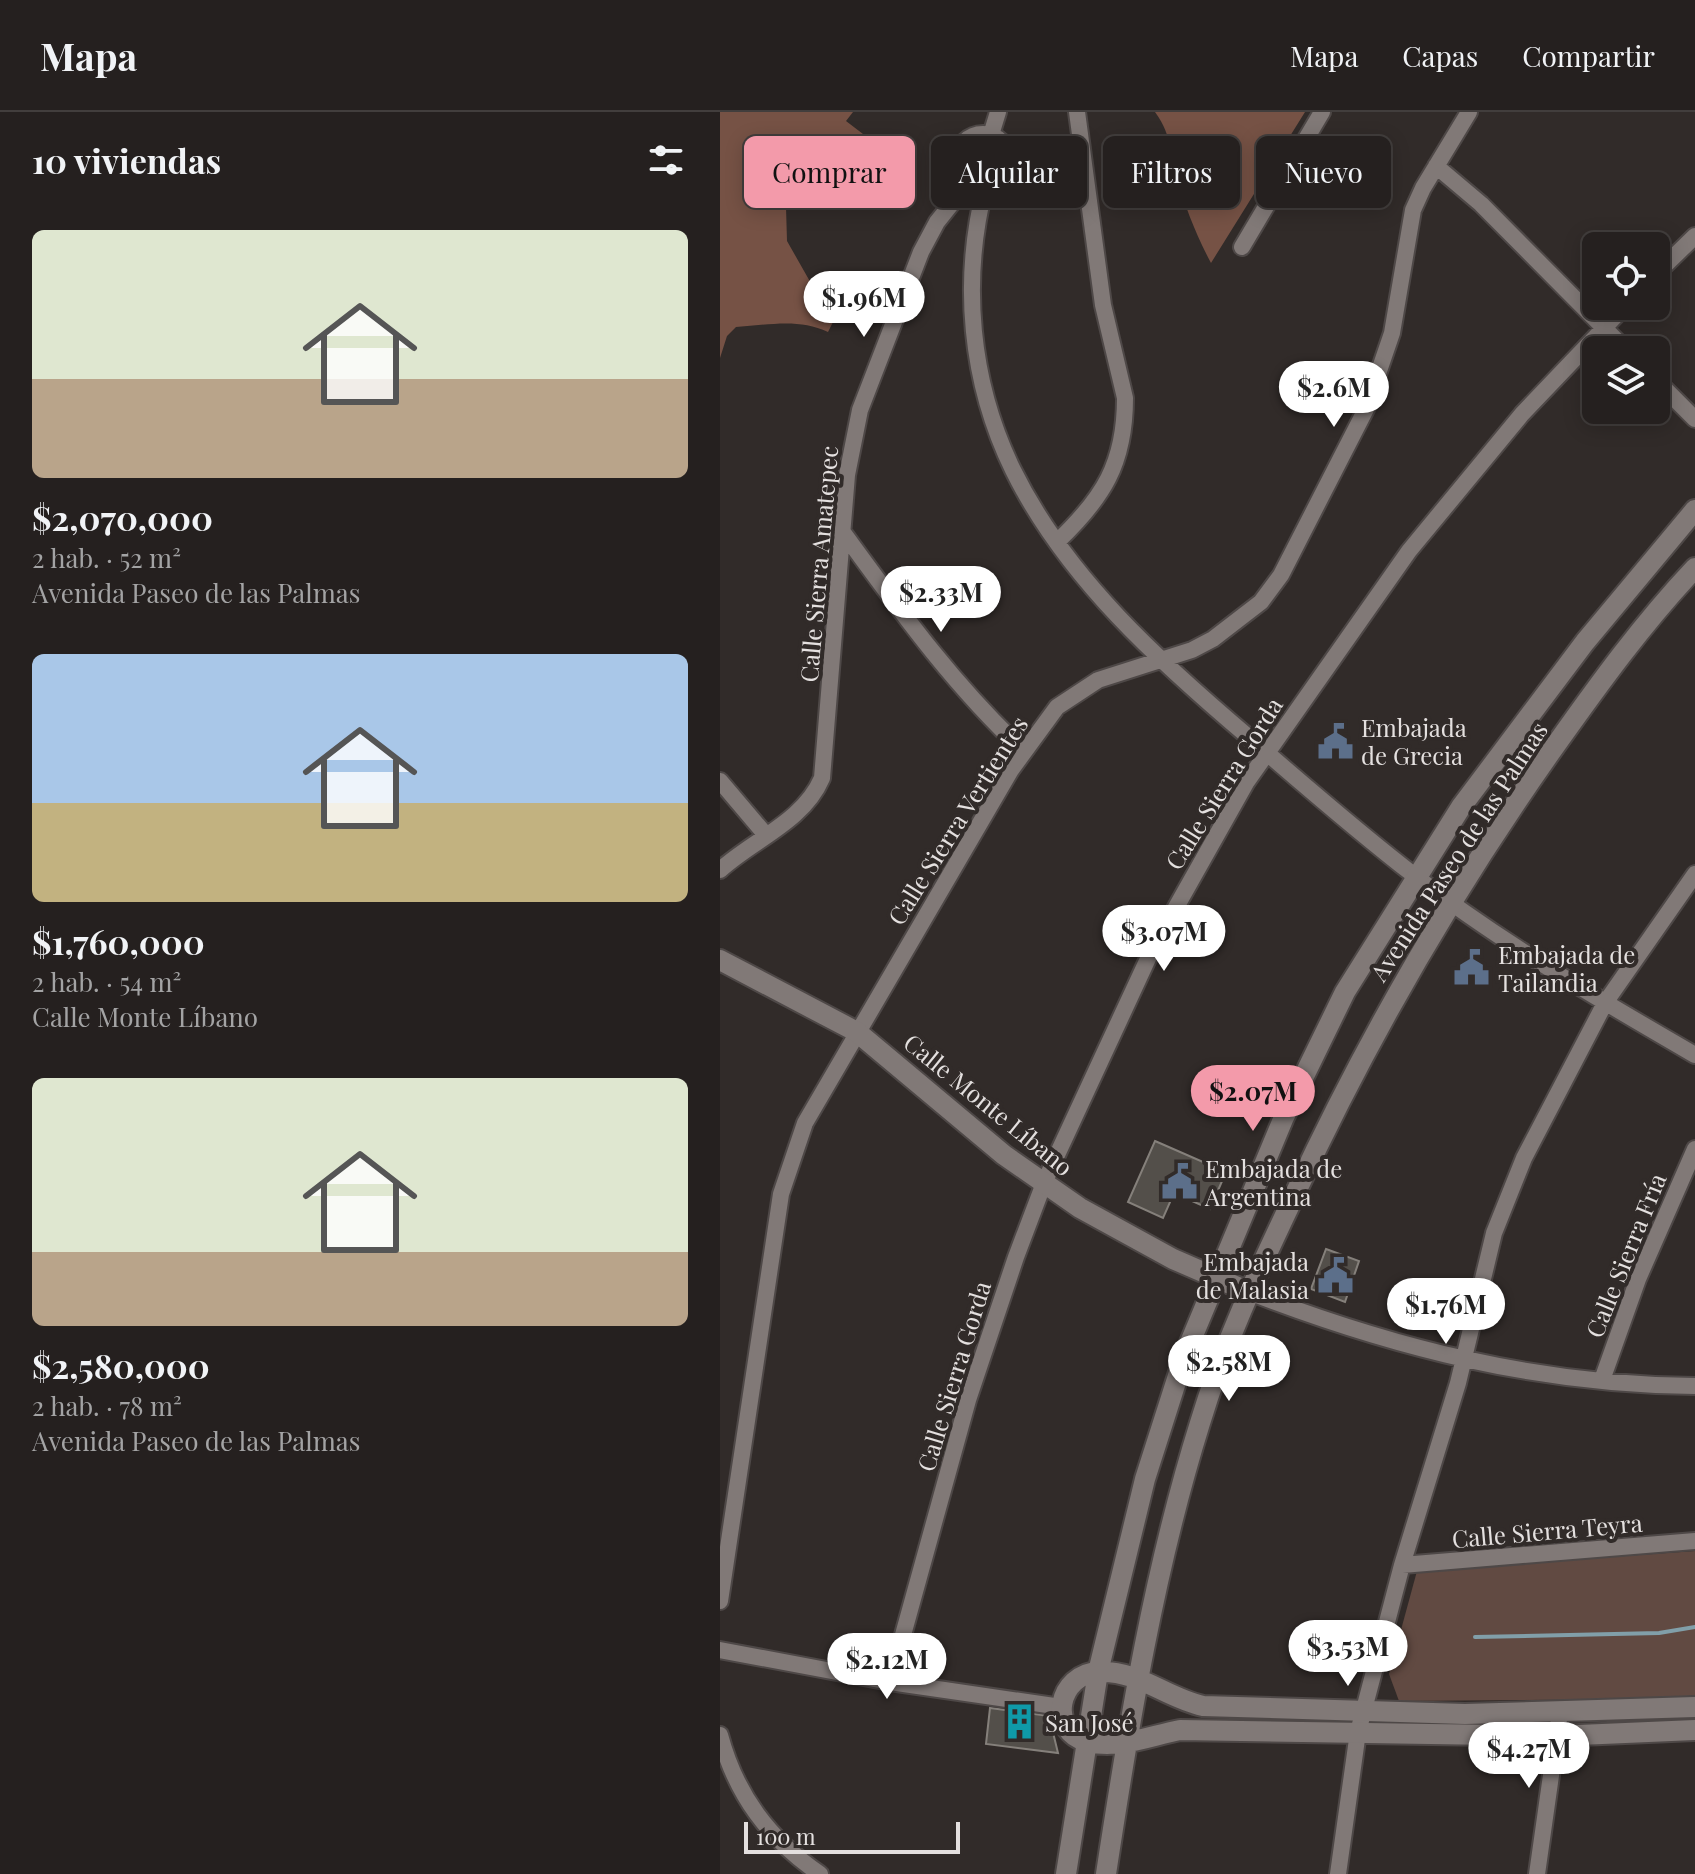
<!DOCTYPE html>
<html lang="es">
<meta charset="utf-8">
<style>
body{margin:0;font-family:"Playfair Display",serif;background:#2d2828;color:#f1f3f6;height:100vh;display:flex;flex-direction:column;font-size:30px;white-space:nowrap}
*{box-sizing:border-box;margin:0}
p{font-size:26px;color:#a3a3a4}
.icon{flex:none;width:44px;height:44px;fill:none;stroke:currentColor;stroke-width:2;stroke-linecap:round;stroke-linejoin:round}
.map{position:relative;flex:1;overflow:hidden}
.panel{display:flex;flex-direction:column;background:#25201f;width:720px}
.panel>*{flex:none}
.banner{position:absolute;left:24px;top:24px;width:760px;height:72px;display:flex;gap:16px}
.tools{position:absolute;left:862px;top:120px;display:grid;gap:16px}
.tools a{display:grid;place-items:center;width:88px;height:88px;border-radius:12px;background:#25201f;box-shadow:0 4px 20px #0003,0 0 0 2px #423e3d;font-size:40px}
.scale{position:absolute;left:24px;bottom:20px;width:216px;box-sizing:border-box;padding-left:8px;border:4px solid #e4e0df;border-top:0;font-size:22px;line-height:28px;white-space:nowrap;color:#e4e0df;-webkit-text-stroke:6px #312b29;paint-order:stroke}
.price{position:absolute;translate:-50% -68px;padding:0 18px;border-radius:28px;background:#fff;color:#222;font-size:26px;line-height:52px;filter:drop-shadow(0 2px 4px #0008)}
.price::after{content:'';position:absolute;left:50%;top:48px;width:24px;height:18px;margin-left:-12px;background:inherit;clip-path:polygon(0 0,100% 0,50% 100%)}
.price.current{background:#f39aaa;color:#111}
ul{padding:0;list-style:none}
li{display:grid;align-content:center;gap:16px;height:424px;padding:0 32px}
li span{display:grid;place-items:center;height:248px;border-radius:12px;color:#555}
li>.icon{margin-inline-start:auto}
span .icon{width:144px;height:144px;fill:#fffc;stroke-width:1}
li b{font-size:34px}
h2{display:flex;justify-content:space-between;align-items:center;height:96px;padding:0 32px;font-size:34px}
.tag{padding:0 28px;border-radius:12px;background:#25201f;box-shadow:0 4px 20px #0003,0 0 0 2px #423e3d;font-size:28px;line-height:72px}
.tag.current{background:#f39aaa;color:#111}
header{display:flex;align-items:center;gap:48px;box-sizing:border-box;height:112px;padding:0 40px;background:#25201f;border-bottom:2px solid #423e3d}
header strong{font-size:38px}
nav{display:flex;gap:44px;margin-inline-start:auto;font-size:28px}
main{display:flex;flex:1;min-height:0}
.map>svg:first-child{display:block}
.green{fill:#614a42}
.forest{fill:#765245}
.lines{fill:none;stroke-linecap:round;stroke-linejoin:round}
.stream{stroke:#819fa9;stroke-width:4}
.building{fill:#534f4a;stroke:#85807b;stroke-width:2}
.street-casing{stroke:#4e4847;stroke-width:20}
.secondary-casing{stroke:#4e4847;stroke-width:24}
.street{stroke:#817977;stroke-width:16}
.secondary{stroke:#817977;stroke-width:20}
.labels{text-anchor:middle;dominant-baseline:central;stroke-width:8;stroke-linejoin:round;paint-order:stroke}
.street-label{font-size:24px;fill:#e4e0df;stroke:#312b29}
.poi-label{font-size:24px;fill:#e4e0df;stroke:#312b29;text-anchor:start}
</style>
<header>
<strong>Mapa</strong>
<nav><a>Mapa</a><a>Capas</a><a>Compartir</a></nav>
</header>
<main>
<section class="panel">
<h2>10 viviendas<svg class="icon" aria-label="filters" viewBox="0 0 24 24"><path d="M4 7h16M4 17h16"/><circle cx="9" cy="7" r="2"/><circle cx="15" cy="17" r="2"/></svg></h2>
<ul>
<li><span style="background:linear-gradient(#dfe7d0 60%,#b9a48a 0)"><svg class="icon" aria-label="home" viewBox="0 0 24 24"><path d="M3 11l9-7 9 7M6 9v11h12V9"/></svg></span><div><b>$2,070,000</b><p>2 hab. · 52 m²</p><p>Avenida Paseo de las Palmas</p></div></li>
<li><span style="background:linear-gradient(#a9c7e8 60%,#c2b280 0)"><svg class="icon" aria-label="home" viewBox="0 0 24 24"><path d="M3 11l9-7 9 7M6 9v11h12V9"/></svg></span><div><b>$1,760,000</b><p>2 hab. · 54 m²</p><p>Calle Monte Líbano</p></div></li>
<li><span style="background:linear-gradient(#dfe7d0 70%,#b9a48a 0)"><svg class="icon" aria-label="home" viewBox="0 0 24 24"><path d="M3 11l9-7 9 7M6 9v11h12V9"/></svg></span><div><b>$2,580,000</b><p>2 hab. · 78 m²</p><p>Avenida Paseo de las Palmas</p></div></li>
</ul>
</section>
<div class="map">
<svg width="975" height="1762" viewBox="0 0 975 1762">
<rect width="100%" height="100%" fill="#312b29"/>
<!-- green -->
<path class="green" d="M 975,1439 L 975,1583 L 943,1587 L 679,1589 L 669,1562 L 697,1459 Z"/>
<!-- forest -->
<path class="forest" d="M 0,0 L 133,0 L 126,9 L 143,22 L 122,40 L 98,50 L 79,42 L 62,65 L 77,77 L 66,95 L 67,129 L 113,210 L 108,220 C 79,206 48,213 16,215 L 7,224 L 0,246 Z
M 435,0 L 585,0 L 491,151 C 476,123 465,94 456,64 C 447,36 454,27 435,0 Z"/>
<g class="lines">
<!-- stream -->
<path class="stream" d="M 755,1525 L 939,1521 L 975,1515"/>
</g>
<!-- building -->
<path class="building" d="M 435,1029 L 506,1060 L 490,1097 L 454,1081 L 443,1106 L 408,1090 Z
M 606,1137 L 639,1149 L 625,1190 L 591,1177 Z
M 270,1596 L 329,1604 L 338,1641 L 266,1632 Z"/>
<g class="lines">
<defs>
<path id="street" d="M237 48a26 26 0 1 1 52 0a26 26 0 1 1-52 0Z
M 271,23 L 278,0
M 716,54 L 761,92 L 906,238
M 265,75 C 241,169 250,270 293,358 C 346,466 441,551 532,628 C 585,674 639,721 695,764 C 782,831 880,888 975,943
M 522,135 L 602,0
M 936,162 L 975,124
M 936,268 L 975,307
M 122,419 C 179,497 233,573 304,639
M 337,430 C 383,386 405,352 405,286 L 383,193 L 357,0
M 0,669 L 45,722
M 0,758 C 34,727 83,710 102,666 L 127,363 L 140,298 L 201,140 L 217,110 L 249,70
M 529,1180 C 674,1236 819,1273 975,1274
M 882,1268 L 918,1167 L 975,1037
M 682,1453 L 975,1429
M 0,1489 L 61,1082 L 85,1011 L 291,658 L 337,595 L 378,568 L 472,538 L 493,527 L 541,490 L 561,463 L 646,297 L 672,221 L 693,98 L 703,76 L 749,0
M 0,1538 L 170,1570 L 341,1595
M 170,1570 L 248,1288 L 296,1145 L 324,1071 L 432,838 L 526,671 L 689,439 L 802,302 L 905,194
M 0,1623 C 16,1683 49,1727 100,1762
M 618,1762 L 638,1620 L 682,1453 L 738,1271 L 774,1121 L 804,1046 L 885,891 L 975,762
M 817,1762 L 840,1600"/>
<path id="secondary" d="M 0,848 L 137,920 L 284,1043 L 360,1096 L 453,1147 L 529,1180
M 975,1595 L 745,1602 L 483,1594 C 446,1586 418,1558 379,1560 C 338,1561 326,1619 368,1630 C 400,1637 429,1624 460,1618 L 836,1624 L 975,1618
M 346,1762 L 378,1560 L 425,1367 L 464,1245 L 564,1005 L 625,880 L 741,695 L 865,530 L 975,398
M 386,1762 C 409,1611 434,1458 480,1311 C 504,1231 539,1158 575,1082 C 648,925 735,775 835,634 C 879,572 923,511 975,456"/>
</defs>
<!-- street casing -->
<use href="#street" class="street-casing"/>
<!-- secondary casing -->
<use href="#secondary" class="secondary-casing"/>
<!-- street -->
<use href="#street" class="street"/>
<!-- secondary -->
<use href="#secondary" class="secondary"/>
</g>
<!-- icons -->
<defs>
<symbol id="civic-bare" viewBox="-9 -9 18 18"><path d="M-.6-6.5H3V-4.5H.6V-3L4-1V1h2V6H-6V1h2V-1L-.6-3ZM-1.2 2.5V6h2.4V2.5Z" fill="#5c6f8a" stroke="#312b29" stroke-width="2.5" paint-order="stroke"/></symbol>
<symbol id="building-bare" viewBox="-9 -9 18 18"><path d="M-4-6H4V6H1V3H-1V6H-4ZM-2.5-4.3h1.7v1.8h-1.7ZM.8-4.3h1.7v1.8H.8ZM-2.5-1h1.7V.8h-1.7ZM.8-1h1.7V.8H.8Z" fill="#0f9aa8" stroke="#312b29" stroke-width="2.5" paint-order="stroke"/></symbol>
</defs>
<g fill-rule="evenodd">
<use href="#civic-bare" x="590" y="604" width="51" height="51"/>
<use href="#civic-bare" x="726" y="830" width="51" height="51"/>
<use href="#civic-bare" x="434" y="1044" width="51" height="51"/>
<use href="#civic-bare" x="590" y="1138" width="51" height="51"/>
<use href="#building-bare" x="274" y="1584" width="51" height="51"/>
</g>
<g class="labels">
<!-- street labels -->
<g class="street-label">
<text transform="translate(98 452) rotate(-85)">Calle Sierra Amatepec</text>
<text transform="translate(503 671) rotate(-58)">Calle Sierra Gorda</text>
<text transform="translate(237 708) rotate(-58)">Calle Sierra Vertientes</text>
<text transform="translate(738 739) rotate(-57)">Avenida Paseo de las Palmas</text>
<text transform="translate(269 992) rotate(39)">Calle Monte Líbano</text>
<text transform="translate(905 1143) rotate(-68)">Calle Sierra Fría</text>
<text transform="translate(233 1264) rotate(-73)">Calle Sierra Gorda</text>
<text transform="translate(827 1418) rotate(-5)">Calle Sierra Teyra</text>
</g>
<!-- poi labels -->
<g class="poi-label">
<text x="641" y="615">Embajada<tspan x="641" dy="28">de Grecia</tspan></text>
<text x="778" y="842">Embajada de<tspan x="778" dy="28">Tailandia</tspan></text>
<text x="485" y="1056">Embajada de<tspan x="485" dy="28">Argentina</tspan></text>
<text x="589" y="1149" text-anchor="end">Embajada<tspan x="589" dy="28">de Malasia</tspan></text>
<text x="325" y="1610">San José</text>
</g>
</g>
</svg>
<div class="tools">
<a><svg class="icon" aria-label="locate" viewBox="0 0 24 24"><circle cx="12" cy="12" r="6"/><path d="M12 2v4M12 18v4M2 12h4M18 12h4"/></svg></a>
<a><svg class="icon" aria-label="layers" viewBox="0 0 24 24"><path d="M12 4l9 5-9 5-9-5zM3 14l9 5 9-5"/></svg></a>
</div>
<div class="scale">100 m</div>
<b class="price" style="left:144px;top:227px">$1.96M</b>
<b class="price" style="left:614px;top:317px">$2.6M</b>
<b class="price" style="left:221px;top:522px">$2.33M</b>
<b class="price" style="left:444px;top:861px">$3.07M</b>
<b class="price current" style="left:533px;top:1021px">$2.07M</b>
<b class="price" style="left:726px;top:1234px">$1.76M</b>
<b class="price" style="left:509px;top:1291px">$2.58M</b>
<b class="price" style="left:628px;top:1576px">$3.53M</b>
<b class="price" style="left:167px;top:1589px">$2.12M</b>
<b class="price" style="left:809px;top:1678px">$4.27M</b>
<div class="banner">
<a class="tag current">Comprar</a>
<a class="tag">Alquilar</a>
<a class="tag">Filtros</a>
<a class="tag">Nuevo</a>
</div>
</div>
</main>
